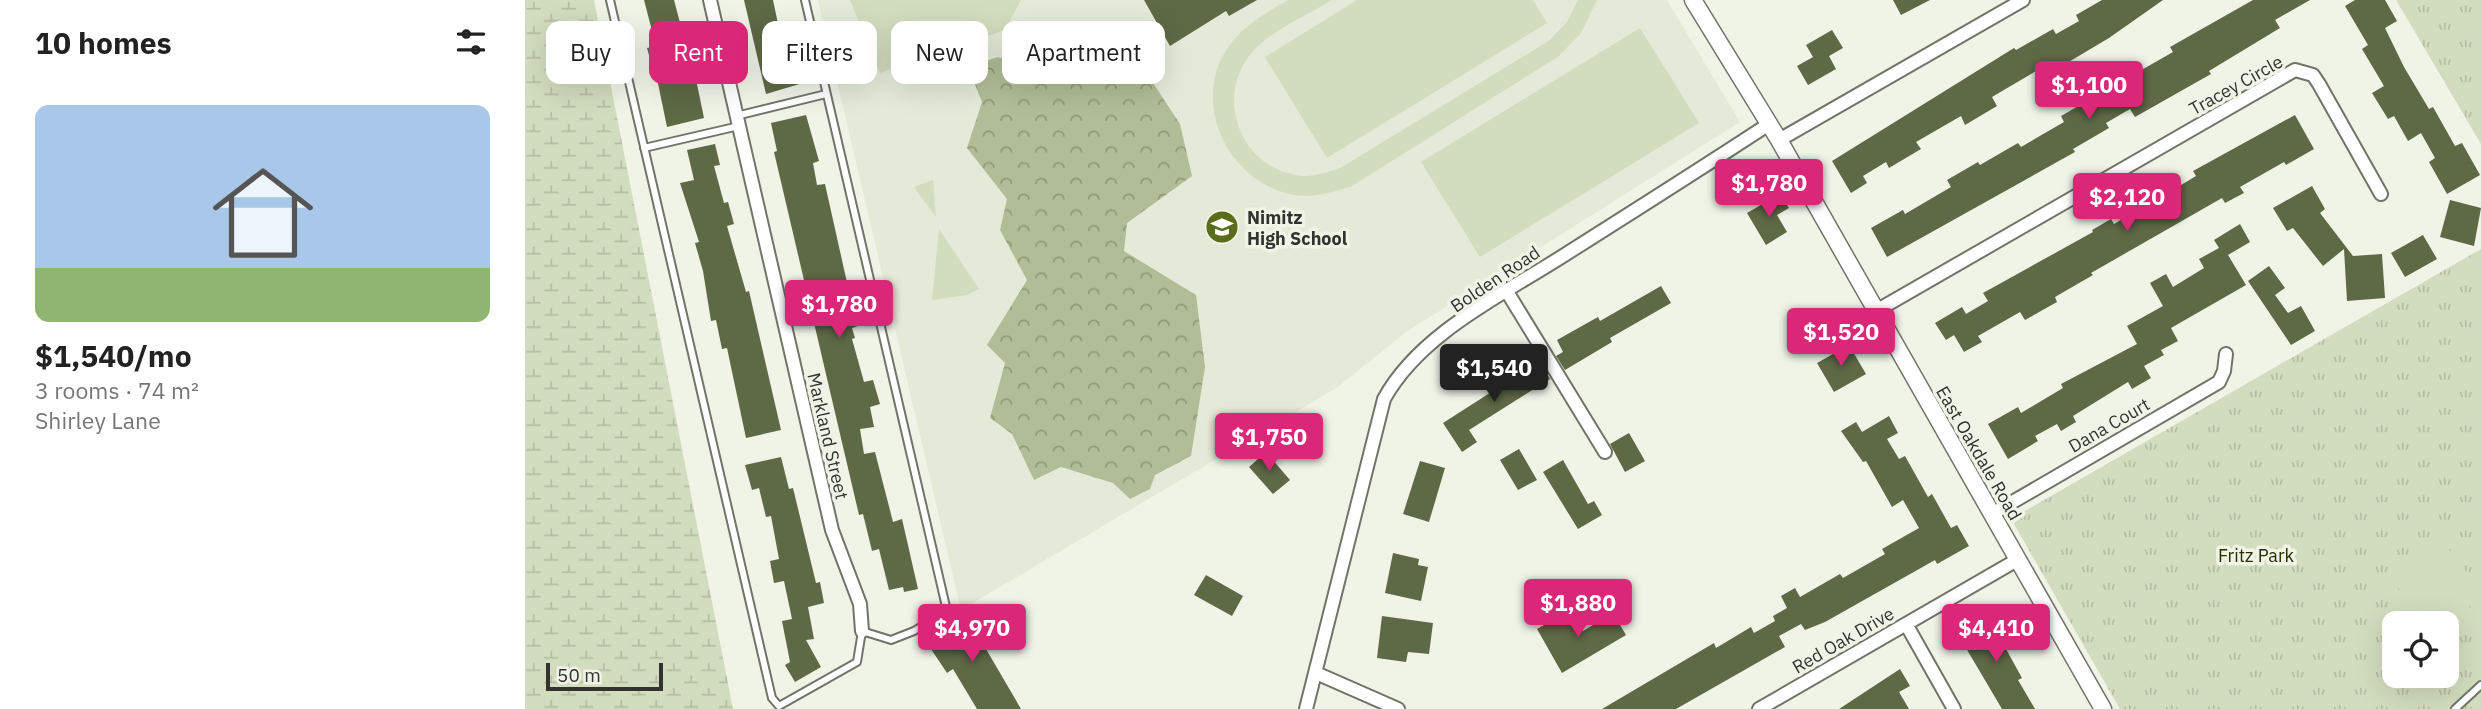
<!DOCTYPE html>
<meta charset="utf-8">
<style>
body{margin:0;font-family:"IBM Plex Sans",sans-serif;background:#f6f6f6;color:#222;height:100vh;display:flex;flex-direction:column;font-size:26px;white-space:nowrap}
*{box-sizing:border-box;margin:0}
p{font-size:23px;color:#767676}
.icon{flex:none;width:38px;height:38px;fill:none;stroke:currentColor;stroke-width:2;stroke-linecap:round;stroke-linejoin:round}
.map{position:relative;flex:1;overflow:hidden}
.side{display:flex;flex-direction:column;background:#fff;width:525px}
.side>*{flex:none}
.guide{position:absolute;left:21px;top:21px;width:665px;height:63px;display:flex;gap:14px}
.fabs{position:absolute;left:1857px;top:611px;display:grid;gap:14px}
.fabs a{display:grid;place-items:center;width:77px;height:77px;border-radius:14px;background:#fff;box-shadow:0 7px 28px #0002;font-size:35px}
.scale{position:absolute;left:21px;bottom:18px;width:117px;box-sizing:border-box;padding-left:7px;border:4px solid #31332e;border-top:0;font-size:19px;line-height:24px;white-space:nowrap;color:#31332e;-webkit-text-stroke:5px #f0f4e7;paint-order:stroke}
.price{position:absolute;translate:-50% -60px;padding:0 16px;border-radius:7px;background:#db2777;color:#fff;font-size:23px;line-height:46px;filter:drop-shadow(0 2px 4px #0008)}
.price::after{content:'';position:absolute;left:50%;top:42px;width:21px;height:16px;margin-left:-10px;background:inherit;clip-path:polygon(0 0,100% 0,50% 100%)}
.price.active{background:#222;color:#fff}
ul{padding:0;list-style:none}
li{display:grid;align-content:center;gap:14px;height:371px;padding:0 35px}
li span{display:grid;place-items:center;height:217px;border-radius:14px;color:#555}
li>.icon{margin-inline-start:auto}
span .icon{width:126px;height:126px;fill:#fffc;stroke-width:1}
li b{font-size:30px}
h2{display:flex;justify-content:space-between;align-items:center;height:84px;padding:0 35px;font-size:30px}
.chip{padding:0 24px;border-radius:14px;background:#fff;box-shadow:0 7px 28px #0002;font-size:24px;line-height:63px}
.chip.active{background:#db2777;color:#fff}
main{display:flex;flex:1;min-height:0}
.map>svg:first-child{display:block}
.built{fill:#e3ead7}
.forest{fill:url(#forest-crowns)}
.wetland{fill:url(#wetland-marsh)}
.park{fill:url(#park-tufts);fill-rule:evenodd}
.garden{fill:#d2dcbe}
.building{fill:#5e6946}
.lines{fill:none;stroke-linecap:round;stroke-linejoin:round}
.service-casing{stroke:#717569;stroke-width:10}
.minor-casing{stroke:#717569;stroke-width:16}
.tertiary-casing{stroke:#717569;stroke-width:19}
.service{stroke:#fff;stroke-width:6}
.minor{stroke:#fff;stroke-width:12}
.tertiary{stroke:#fff;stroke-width:16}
.labels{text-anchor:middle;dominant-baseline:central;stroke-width:7;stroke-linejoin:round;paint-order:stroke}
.street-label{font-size:18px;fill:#31332e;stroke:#f0f4e7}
.poi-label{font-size:18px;font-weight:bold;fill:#31332e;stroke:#f0f4e7;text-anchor:start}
.park-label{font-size:18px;fill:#232e01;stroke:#f0f4e7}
</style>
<main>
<section class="side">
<h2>10 homes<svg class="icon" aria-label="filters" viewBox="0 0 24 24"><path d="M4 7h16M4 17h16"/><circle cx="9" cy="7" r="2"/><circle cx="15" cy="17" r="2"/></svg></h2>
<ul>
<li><span style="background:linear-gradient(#a9c7e8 75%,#8fb573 0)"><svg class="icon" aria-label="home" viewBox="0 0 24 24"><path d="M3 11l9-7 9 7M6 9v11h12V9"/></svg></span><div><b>$1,540/mo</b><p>3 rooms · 74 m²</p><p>Shirley Lane</p></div></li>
</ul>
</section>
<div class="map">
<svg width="1956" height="709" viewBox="0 0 1956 709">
<defs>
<pattern id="forest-crowns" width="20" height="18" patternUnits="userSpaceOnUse" patternTransform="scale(1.75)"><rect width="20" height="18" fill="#b0bd96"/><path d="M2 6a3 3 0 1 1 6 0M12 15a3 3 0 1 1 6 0" fill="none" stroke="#909a7b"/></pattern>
<pattern id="wetland-marsh" width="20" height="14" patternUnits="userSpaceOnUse" patternTransform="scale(1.75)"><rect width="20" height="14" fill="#d2dcbe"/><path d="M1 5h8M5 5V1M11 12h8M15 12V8" fill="none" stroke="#b5bda4"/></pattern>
<pattern id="park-tufts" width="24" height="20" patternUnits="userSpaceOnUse" patternTransform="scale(1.75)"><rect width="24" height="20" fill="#d2dcbe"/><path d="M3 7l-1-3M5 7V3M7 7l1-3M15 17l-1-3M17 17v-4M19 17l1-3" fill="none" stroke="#b5bda4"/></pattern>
</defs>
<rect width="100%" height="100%" fill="#f0f4e7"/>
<!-- built -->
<path class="built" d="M 293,0 L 1142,0 L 1215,122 L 881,332 L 813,387 L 436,610 Z"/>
<!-- forest -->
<path class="forest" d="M 578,27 L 615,63 L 655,124 L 667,176 L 602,223 L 599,251 L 671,295 L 680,367 L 666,456 L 630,475 L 625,489 L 605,499 L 588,483 L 536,467 L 509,480 L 487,434 L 465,418 L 480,363 L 462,345 L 502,280 L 475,230 L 482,199 L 442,148 L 457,102 L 443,67 L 473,57 L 501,68 Z"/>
<!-- wetland -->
<path class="wetland" d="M 0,0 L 69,0 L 208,709 L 0,709 Z"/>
<!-- park -->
<path class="park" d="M 1871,0 L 1956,0 L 1956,144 Z
M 1956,249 L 1956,709 L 1595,709 L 1486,519 ZM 1869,623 L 1922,623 L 1922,676 L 1869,676 Z"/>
<!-- garden -->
<path class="garden" d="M 325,0 L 496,0 L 480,30 L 355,73 Z
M 763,0 L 807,0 C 779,17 738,33 720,62 C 693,105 718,165 770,175 C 786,178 801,173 817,167 L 1025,40 L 1042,22 L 1053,0 L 1072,0 L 1056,33 L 1034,56 L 827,186 C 806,193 785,199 764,194 C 701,178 665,101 704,46 C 719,25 741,13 763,0 Z
M 832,0 L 1008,0 L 1022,23 L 802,158 L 740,57 Z
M 1115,28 L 1174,123 L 955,257 L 896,162 Z
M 408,180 L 411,217 L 389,187 Z
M 414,229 L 454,289 L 442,295 L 407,300 Z
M 1912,535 L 1956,590 L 1956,597 L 1922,625 L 1901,623 L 1862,574 Z"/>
<!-- building -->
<path class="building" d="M 119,0 L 149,0 L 159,38 L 166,36 L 172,58 L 167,60 L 179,118 L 142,127 L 130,69 L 128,70 L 122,48 L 131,46 Z
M 219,0 L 248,0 L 256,38 L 267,36 L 278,83 L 241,94 Z
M 619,0 L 732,0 L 704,16 L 701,11 L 645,46 Z
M 1368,0 L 1405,0 L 1376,15 Z
M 1577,0 L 1638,0 L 1584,38 L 1515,79 L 1511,71 L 1467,97 L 1472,106 L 1440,125 L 1436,116 L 1391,142 L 1396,149 L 1364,168 L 1361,162 L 1338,176 L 1342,183 L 1326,193 L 1307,161 L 1489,48 L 1491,50 L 1528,29 L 1531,34 L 1554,21 L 1551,15 Z
M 1728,0 L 1785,0 L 1750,20 L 1755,28 L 1684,71 L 1686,74 L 1610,117 L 1605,109 L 1581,123 L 1584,128 L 1548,149 L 1550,152 L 1362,257 L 1346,228 L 1378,210 L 1380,214 L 1426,187 L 1422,180 L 1453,162 L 1455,165 L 1493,143 L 1496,147 L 1539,122 L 1536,116 L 1648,52 L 1645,47 Z
M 1830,0 L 1860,0 L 1872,21 L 1860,28 L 1879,67 L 1904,109 L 1908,107 L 1930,146 L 1937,143 L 1955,175 L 1922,194 L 1904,162 L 1910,158 L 1896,133 L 1883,141 L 1869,116 L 1863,119 L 1847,93 L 1859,86 L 1837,49 L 1843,45 L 1820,6 Z
M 1307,30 L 1318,48 L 1304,56 L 1311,69 L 1283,85 L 1272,66 L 1288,57 L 1281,45 Z
M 281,115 L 294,161 L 288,163 L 292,185 L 300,184 L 323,287 L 331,308 L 328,308 L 333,326 L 327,328 L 330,338 L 327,339 L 339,382 L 348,380 L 355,404 L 345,407 L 349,427 L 335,429 L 339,454 L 350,452 L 368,522 L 377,519 L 393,589 L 379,592 L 378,587 L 364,590 L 354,549 L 347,551 L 338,514 L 334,515 L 249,152 L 252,151 L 246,123 Z
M 1770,115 L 1789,149 L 1761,165 L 1759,162 L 1715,187 L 1719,193 L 1700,203 L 1697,198 L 1566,273 L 1568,275 L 1530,297 L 1532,302 L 1500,320 L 1495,312 L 1453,336 L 1457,342 L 1439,352 L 1429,335 L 1421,340 L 1410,323 L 1437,307 L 1441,314 L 1463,301 L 1458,293 L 1568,232 L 1567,230 L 1586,219 L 1589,224 L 1611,211 L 1608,206 L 1623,198 L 1626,203 L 1671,176 L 1668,171 Z
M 190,144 L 195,165 L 189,166 L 199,203 L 203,202 L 209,224 L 202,226 L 221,292 L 224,291 L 256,430 L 221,438 L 202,348 L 197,349 L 191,320 L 186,321 L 178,271 L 170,243 L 174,242 L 155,183 L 169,180 L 162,150 Z
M 1787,186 L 1800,209 L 1795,213 L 1828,256 L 1857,254 L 1860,298 L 1822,301 L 1819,249 L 1798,266 L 1768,228 L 1762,231 L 1748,208 Z
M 1255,194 L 1264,208 L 1252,215 L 1262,232 L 1241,245 L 1222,213 Z
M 1925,200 L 1956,208 L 1949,246 L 1915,237 Z
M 1715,224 L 1725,242 L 1703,255 L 1721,285 L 1646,328 L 1653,341 L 1636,350 L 1639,355 L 1619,366 L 1626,378 L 1607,389 L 1603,382 L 1548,416 L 1551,422 L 1536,431 L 1532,424 L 1510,436 L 1513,441 L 1483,459 L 1463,424 L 1493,407 L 1496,413 L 1538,388 L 1536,384 L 1612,344 L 1602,326 L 1638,306 L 1625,283 L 1641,274 L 1648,287 L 1679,268 L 1674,259 L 1694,248 L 1689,240 Z
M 1898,235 L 1912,259 L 1880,277 L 1866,253 Z
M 1744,266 L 1760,288 L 1750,295 L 1763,313 L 1776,306 L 1790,331 L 1766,345 L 1723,281 Z
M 1136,286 L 1146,303 L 1085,338 L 1087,342 L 1040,370 L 1031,356 L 1038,352 L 1032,340 L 1073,317 L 1075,321 Z
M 1324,345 L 1341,374 L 1309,392 L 1292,363 Z
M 1016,365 L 1025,379 L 944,430 L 952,442 L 937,452 L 918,423 L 971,389 L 968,385 L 999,367 L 1002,373 Z
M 1364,416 L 1373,433 L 1362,439 L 1374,459 L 1380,456 L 1403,497 L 1407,494 L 1426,528 L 1432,525 L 1444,546 L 1412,564 L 1410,560 L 1300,622 L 1280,630 L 1276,624 L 1254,636 L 1260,647 L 1151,709 L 1077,709 L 1189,643 L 1191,648 L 1226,627 L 1229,633 L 1250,621 L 1248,616 L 1262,608 L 1256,596 L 1270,588 L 1275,597 L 1315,574 L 1318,578 L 1360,554 L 1357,549 L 1394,528 L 1378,500 L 1367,507 L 1341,461 L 1338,462 L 1316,431 L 1331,422 L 1337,432 Z
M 1104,433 L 1120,461 L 1100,472 L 1085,444 Z
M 994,449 L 1012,480 L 993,490 L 975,460 Z
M 741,452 L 765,480 L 748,494 L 724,467 Z
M 256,457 L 264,489 L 268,488 L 291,583 L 295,582 L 299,603 L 283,607 L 289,639 L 281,640 L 296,667 L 270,682 L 260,665 L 265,662 L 257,621 L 267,619 L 259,581 L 249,583 L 245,561 L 254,559 L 246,516 L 241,517 L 234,488 L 227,490 L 220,465 Z
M 1038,460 L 1063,504 L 1069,501 L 1077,515 L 1053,529 L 1018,472 Z
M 895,461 L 920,468 L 904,522 L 878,514 Z
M 868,553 L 894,559 L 893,565 L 903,567 L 896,601 L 860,593 Z
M 681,575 L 718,596 L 707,616 L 669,595 Z
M 1459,609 L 1497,678 L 1493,680 L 1510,709 L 1477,709 L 1438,643 L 1449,637 L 1440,620 Z
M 1045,610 L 1058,631 L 1088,613 L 1101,635 L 1037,673 L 1012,629 Z
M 446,613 L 466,646 L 461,649 L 496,709 L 452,709 L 428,669 L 422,673 L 400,640 Z
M 857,616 L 908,623 L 904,654 L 883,652 L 881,662 L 852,658 Z
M 1375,669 L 1385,686 L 1374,692 L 1384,709 L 1314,709 Z"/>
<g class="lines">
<defs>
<path id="service" d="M 85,0 L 247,698 L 254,706 L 332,662 L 337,631 L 366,640 L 389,631 L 422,611 L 280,0
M 211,116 L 301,94
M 119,148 L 214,126
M 1930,709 L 1956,685"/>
<path id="minor" d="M 185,0 L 307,530 L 335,604 L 337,631
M 1254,140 L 1498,0
M 981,290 L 1080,452
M 1351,311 L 1770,70 L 1788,75 L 1794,84 L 1856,194
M 1467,514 L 1694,382 L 1699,371 L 1701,354
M 1381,624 L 1429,709
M 791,673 L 873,709
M 781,709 L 859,399 C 895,333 979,294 1041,254 C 1109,211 1177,168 1244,124
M 1234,709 L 1492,560"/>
<path id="tertiary" d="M 1168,0 L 1254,140 L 1578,709"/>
</defs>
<!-- service casing -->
<use href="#service" class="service-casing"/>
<!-- minor casing -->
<use href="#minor" class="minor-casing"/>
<!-- tertiary casing -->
<use href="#tertiary" class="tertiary-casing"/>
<!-- service -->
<use href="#service" class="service"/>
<!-- minor -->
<use href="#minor" class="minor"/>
<!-- tertiary -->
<use href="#tertiary" class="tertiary"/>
</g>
<!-- icons -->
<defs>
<symbol id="school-disc" viewBox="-11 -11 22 22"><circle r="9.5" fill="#596d1b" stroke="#f0f4e7"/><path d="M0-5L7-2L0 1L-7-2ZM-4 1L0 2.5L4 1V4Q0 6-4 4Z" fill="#fff"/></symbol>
</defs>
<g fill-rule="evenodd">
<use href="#school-disc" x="678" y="208" width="38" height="38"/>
</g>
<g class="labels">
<!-- street labels -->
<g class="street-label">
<text transform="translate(1711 85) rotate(-29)">Tracey Circle</text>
<text transform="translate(970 279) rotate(-34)">Bolden Road</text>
<text transform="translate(1584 425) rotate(-30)">Dana Court</text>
<text transform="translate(303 436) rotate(77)">Markland Street</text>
<text transform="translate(1454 453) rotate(60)">East Oakdale Road</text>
<text transform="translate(1318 640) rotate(-30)">Red Oak Drive</text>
</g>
<!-- poi labels -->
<g class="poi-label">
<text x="722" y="217">Nimitz<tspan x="722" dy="21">High School</tspan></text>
</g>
<!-- park labels -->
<g class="park-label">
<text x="1731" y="555">Fritz Park</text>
</g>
</g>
</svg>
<div class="fabs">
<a><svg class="icon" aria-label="locate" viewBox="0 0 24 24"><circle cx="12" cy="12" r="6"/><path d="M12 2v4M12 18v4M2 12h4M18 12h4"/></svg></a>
</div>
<div class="scale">50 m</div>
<b class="price" style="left:1564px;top:121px">$1,100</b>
<b class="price" style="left:1244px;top:219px">$1,780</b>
<b class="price" style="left:1602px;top:233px">$2,120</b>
<b class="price" style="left:314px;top:340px">$1,780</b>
<b class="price" style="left:1316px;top:368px">$1,520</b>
<b class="price active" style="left:969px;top:404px">$1,540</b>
<b class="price" style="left:744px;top:473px">$1,750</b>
<b class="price" style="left:1053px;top:639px">$1,880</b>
<b class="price" style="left:447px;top:664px">$4,970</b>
<b class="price" style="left:1471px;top:664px">$4,410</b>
<div class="guide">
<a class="chip">Buy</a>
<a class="chip active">Rent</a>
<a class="chip">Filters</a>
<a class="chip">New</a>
<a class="chip">Apartment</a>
</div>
</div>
</main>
